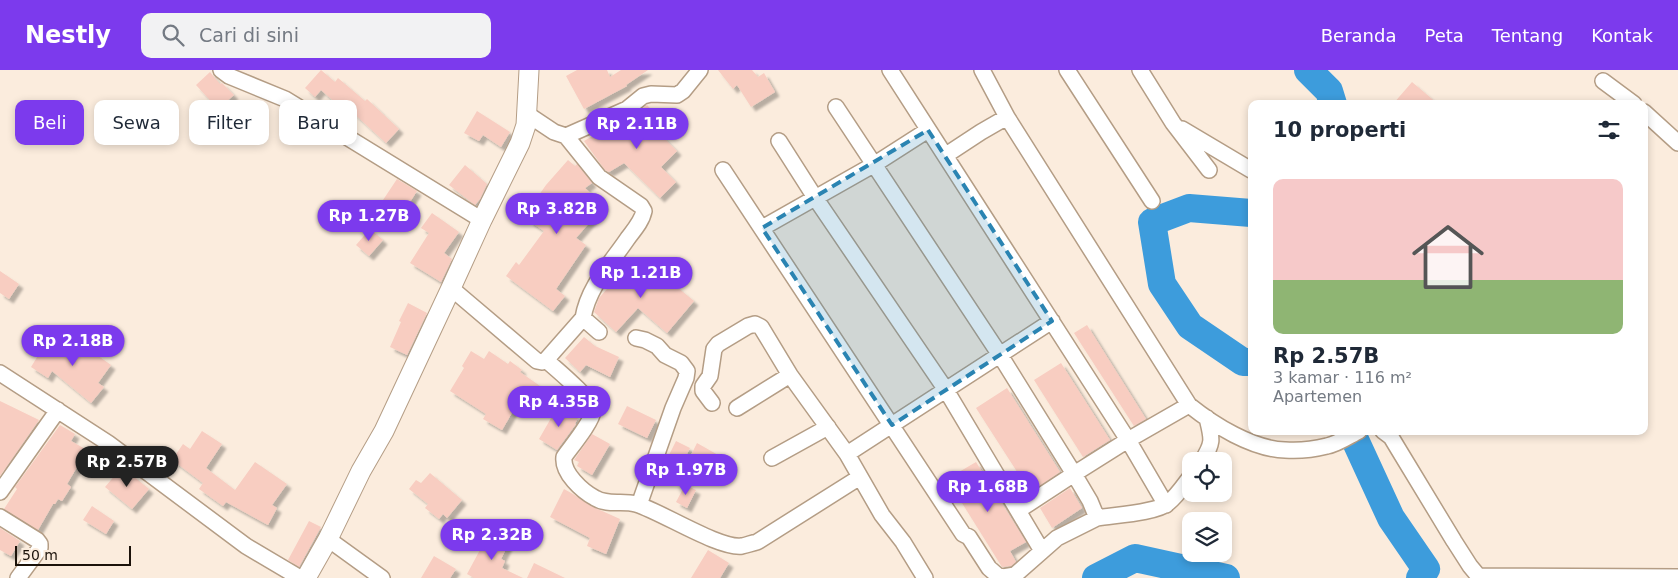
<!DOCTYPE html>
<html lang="id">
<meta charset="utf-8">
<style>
body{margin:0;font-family:"DejaVu Sans",sans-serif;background:#f2f2f3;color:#1f2937;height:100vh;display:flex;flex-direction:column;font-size:19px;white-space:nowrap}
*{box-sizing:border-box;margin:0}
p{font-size:16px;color:#747a83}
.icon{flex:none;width:28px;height:28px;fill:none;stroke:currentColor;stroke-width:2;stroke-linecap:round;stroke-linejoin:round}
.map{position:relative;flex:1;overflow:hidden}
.details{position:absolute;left:1248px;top:30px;width:400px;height:335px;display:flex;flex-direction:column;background:#fff;border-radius:10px;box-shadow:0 2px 8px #0003}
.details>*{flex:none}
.guide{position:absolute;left:15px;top:30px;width:475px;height:45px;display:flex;gap:10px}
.fabs{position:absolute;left:1182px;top:382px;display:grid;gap:10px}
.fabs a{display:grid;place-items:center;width:50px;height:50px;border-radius:10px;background:#fff;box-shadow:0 2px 8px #0003;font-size:25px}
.scale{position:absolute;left:15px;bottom:12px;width:116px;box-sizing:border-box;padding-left:5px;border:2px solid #1b120a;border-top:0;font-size:14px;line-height:18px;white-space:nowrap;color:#1b120a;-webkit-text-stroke:4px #fbecdd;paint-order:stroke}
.price{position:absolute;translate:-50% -42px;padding:0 11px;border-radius:18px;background:#7c3aed;color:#fff;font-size:16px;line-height:32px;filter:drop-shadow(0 1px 2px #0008)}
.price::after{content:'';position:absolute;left:50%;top:30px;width:15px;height:11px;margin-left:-8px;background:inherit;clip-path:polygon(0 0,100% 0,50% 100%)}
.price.selected{background:#222;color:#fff}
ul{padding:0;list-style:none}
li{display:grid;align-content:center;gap:10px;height:265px;padding:0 25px}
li+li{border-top:1px solid #e0e1e3}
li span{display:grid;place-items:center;height:155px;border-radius:10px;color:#555}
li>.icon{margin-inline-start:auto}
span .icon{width:90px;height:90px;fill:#fffc;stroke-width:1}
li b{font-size:21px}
h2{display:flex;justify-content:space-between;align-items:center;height:60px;padding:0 25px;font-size:21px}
.pill{padding:0 18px;border-radius:10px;background:#fff;box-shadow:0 2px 8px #0003;font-size:18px;line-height:45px}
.pill.selected{background:#7c3aed;color:#fff}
header{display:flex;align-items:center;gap:30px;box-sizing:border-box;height:70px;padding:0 25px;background:#7c3aed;color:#fff}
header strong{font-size:24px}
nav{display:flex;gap:28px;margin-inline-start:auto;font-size:18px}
.search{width:350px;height:45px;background:#f2f2f3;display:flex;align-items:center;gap:12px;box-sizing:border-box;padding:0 18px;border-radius:10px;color:#747a83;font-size:19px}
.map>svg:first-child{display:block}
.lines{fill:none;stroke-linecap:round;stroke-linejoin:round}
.river{stroke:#3d9cdc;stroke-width:28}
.building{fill:#f8cdc1;filter:url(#shadow)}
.minor-casing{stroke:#b49d85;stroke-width:18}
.tertiary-casing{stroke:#b49d85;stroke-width:21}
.minor{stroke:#fff;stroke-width:15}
.tertiary{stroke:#fff;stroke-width:19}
.marked{fill:#2a84b2;fill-opacity:0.2;stroke:#2a84b2;stroke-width:4;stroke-dasharray:10 6;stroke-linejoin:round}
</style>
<header>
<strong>Nestly</strong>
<div class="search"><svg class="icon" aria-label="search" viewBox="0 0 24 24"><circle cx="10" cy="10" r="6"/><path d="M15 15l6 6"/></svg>Cari di sini</div>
<nav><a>Beranda</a><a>Peta</a><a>Tentang</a><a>Kontak</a></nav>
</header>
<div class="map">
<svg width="1678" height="508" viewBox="0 0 1678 508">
<defs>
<filter id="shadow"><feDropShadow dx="4.5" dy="4.5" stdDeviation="1" flood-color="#0004"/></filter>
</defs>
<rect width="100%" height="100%" fill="#fbecdd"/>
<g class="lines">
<!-- river -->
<path class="river" d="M 1308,0 L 1329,21 L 1333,34
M 1251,143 L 1189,138 L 1152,152 L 1162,214 L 1190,256 L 1243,292 L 1251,292
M 1351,361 L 1391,448 L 1426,499 L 1420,508
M 1096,508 L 1135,488 L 1226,508"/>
</g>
<!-- building -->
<path class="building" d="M 321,0 L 335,12 L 338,8 L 365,31 L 367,29 L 399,59 L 386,73 L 350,40 L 347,43 L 321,20 L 315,27 L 305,18 Z
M 577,0 L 607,0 L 610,7 L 621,0 L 648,0 L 626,15 L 627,16 L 584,39 L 566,6 Z
M 718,0 L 752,0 L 758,7 L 764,3 L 775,22 L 751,37 L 737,15 L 733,19 Z
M 210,2 L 220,14 L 222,13 L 234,25 L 218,39 L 196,15 Z
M 1412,12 L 1438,34 L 1393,34 Z
M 647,35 L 653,41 L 650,44 L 667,58 L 661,65 L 677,81 L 661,97 L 676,112 L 660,128 L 624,93 L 609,102 L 605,100 L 584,71 L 603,60 L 606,64 L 615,55 L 633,46 Z
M 477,41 L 510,62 L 501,77 L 483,65 L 479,71 L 464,63 Z
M 568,90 L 575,96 L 577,94 L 592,113 L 585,118 L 604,136 L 576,168 L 586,175 L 556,219 L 565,226 L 553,241 L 506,206 L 516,192 L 519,195 L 544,161 L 529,151 L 540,136 L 534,132 L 546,115 Z
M 465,95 L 487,114 L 480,129 L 475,135 L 449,115 Z
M 397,109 L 417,121 L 403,143 L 383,130 Z
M 432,143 L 459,162 L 444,183 L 452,189 L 441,212 L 410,193 L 429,163 L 421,158 Z
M 370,159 L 383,170 L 369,186 L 356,175 Z
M 630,189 L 661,215 L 666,208 L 694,231 L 667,263 L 638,238 L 616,262 L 594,242 L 599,228 L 607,219 L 606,218 Z
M 0,201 L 19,214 L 9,229 L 0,223 Z
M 408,233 L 427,243 L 407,285 L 390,277 L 401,252 L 399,251 Z
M 1087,255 L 1146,349 L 1134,356 L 1074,263 Z
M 50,266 L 79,283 L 84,276 L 111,295 L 98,313 L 104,317 L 91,333 L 52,301 L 48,308 L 31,297 Z
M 584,267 L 595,276 L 619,287 L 610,307 L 586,295 L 580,302 L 565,288 Z
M 471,281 L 484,289 L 489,281 L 508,294 L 510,291 L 522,300 L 520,302 L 540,316 L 524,339 L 517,334 L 502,360 L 483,349 L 486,344 L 450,321 L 464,298 L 462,296 Z
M 1061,293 L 1110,370 L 1083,387 L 1034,310 Z
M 1007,318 L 1060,402 L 1030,422 L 976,338 Z
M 0,331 L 39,350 L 0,406 Z
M 558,336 L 578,348 L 575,354 L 576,354 L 557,380 L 539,369 Z
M 627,336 L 656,350 L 647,368 L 618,354 Z
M 60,355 L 75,364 L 71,371 L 87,380 L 67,414 L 71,417 L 62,431 L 58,429 L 55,434 L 53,434 L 38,460 L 4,439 L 17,419 L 15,417 Z
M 202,361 L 222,374 L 206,398 L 235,420 L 255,392 L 287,414 L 272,435 L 277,438 L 268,455 L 226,432 L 223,436 L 199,419 L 203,413 L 172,390 L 183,374 L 190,379 Z
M 592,364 L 610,374 L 592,405 L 577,396 L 579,392 L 574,390 Z
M 676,371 L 690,378 L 678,402 L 664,395 Z
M 697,373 L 718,385 L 710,399 L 690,387 Z
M 976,392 L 1026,472 L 1010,481 L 1016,492 L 1011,496 L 1002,497 L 947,409 Z
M 122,397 L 149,419 L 132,439 L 105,417 Z
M 430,403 L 462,430 L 447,448 L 443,444 L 439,449 L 425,438 L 428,434 L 409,419 L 416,410 L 421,413 Z
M 685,415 L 696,420 L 687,438 L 676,432 Z
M 1070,418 L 1082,438 L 1052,458 L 1040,438 Z
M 564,419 L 573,424 L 591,436 L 620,449 L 606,484 L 587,476 L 590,468 L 550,447 Z
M 92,436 L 114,451 L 106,464 L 83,450 Z
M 309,451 L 321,457 L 299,497 L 288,490 Z
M 0,458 L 20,471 L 11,486 L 0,480 Z
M 495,463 L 510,471 L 501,489 L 505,491 L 502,498 L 523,508 L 474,508 L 467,504 L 481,478 L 486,480 Z
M 708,480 L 729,493 L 720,508 L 691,508 Z
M 434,486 L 456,499 L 450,508 L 421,508 Z
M 534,493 L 565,508 L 527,508 Z"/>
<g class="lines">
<defs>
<path id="minor" d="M 221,0 L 229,6 L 285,29 L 482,150
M 890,0 L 1128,370 L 1166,435
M 982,0 L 1007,47
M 1067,0 L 1152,131
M 1140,0 L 1173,53 L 1209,100
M 1603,11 L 1634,34
M 836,37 L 1000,285 L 1074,404 L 1128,370 L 1189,335
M 1644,42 L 1678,73
M 527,44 L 554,62 L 566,66 L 627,39 L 643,26 L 651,24 L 677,25 L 683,21 L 700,0
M 1182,59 L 1251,100
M 566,66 L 599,107 L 641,136 L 644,141 C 642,151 634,160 628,168 C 611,193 588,217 583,248
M 779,71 L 816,129 L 946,320 L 1042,481
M 946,85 L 981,62 L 1007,47 L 1189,335 C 1214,355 1252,379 1285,380 C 1298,381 1315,379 1327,376 C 1338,374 1349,366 1359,361
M 723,100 L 963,464 L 969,467 L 989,498 L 997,505 L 1003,507 L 1015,505 L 1057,468 L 1097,448 L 1090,431 L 1074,404 L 1019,440
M 762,158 L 875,94 L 928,60
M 451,218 L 537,291 L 542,292 L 546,290 L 583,248 L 599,262
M 636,268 L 645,270 L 657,276 L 665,285 L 681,293 L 687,301 L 686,308 L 673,338 L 639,435
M 546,290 C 556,299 594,330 593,341 C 592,352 571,377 564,387 C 562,403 582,421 595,428 C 608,436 622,430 636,434 C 662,442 719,479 742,476 C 747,475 752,473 757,472 L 860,407
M 0,303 L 108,373 L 246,476 L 300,508
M 712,333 L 703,321 L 703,316 L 710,306 L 714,279 L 718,274 L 748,256 L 755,254 L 761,257 L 790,305 L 847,384 L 882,445 L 903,472 L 925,508
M 737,338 L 790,305
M 1383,361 L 1391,367 L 1397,377 L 1454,471 L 1470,496 L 1480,508
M 847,384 L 1052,251
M 772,388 L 828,357
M 1202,391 C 1214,372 1212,369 1207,348
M 0,422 L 58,340
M 0,447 L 37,470 L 40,474 L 40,478 L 18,508
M 1097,448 C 1114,445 1156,443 1168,433 C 1177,426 1184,415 1191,406
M 328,469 L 382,508
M 1478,506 L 1678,507"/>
<path id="tertiary" d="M 306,508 L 328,469 L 361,401 L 384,361 L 451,218 L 482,150 L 520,73 L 526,55 L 529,0"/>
</defs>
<!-- minor casing -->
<use href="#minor" class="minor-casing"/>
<!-- tertiary casing -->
<use href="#tertiary" class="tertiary-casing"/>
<!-- minor -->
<use href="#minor" class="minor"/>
<!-- tertiary -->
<use href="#tertiary" class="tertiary"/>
</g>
<!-- marked area -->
<path class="marked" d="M 928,60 L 1052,251 L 892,355 L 762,158 Z"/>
</svg>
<div class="fabs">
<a><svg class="icon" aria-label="locate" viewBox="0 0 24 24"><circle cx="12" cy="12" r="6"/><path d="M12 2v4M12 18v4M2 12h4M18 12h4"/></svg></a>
<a><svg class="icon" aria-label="layers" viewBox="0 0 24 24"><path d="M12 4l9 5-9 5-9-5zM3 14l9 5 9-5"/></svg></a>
</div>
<div class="scale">50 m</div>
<b class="price" style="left:637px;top:80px">Rp 2.11B</b>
<b class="price" style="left:557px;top:165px">Rp 3.82B</b>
<b class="price" style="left:369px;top:172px">Rp 1.27B</b>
<b class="price" style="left:641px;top:229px">Rp 1.21B</b>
<b class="price" style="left:73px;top:297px">Rp 2.18B</b>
<b class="price" style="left:559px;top:358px">Rp 4.35B</b>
<b class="price selected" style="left:127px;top:418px">Rp 2.57B</b>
<b class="price" style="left:686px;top:426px">Rp 1.97B</b>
<b class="price" style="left:988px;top:443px">Rp 1.68B</b>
<b class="price" style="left:492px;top:491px">Rp 2.32B</b>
<div class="guide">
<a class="pill selected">Beli</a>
<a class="pill">Sewa</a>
<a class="pill">Filter</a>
<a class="pill">Baru</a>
</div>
<section class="details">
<h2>10 properti<svg class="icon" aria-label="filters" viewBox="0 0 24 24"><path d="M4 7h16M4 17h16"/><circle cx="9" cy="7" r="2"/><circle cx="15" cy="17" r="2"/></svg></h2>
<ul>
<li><span style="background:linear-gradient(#f6c9c9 65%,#8fb573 0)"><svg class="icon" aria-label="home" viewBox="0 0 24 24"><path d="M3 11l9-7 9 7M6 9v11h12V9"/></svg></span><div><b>Rp 2.57B</b><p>3 kamar · 116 m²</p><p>Apartemen</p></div></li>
</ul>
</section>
</div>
